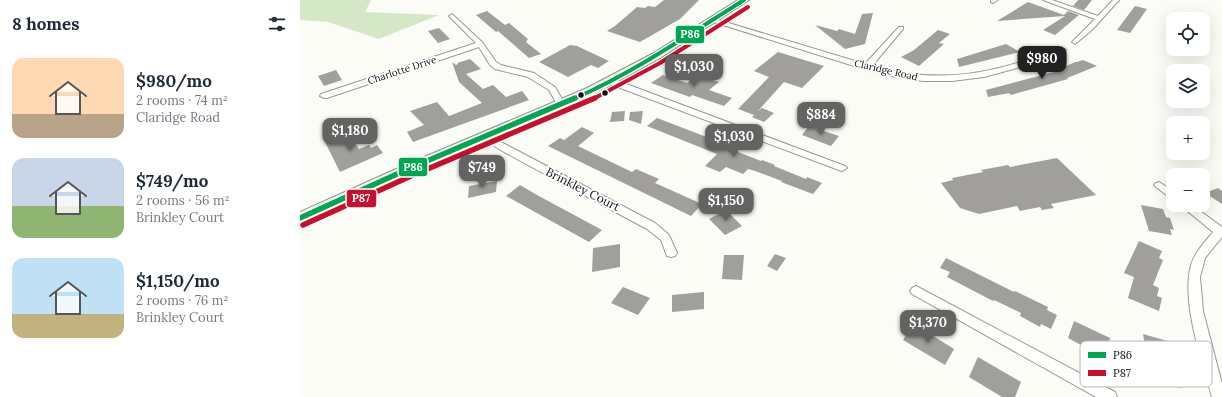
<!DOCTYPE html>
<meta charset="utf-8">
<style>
body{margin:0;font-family:Lora,serif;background:#f6f6f7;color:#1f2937;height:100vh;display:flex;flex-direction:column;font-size:15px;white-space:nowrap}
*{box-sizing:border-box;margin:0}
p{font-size:13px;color:#747a83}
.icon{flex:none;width:22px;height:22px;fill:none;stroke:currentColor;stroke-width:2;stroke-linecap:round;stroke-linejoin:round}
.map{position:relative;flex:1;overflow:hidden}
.panel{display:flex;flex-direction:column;background:#fff;width:300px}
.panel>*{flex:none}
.buttons{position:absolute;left:866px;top:12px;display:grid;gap:8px}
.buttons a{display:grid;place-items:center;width:44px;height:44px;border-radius:8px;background:#fff;box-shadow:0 4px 16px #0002;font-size:20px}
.price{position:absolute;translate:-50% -34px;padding:0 9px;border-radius:8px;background:#636362;color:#fff;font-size:13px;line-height:26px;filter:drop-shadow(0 1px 2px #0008)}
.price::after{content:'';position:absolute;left:50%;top:24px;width:12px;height:9px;margin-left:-6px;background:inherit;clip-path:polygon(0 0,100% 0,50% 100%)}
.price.current{background:#222;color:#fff}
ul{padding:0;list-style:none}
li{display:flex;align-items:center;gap:12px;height:100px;padding:0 12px}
li span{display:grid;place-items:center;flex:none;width:112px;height:80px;border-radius:12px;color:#555}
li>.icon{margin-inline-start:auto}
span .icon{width:48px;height:48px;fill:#fffc;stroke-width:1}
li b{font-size:17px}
h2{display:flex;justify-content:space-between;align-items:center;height:48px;padding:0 12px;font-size:17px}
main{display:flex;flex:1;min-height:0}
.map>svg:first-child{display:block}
.forest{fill:#d4e8c7}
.building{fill:#a09f9c}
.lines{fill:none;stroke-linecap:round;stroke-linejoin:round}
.street-casing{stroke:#979795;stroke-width:2}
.secondary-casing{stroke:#8d8d8b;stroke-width:2}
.street{fill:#fffffe;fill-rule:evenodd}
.secondary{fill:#f5f5ec;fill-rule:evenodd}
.bus-1-far1-casing{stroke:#fff;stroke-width:6}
.bus-1-casing{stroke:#fff;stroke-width:8}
.bus-2-far1-casing{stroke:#fff;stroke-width:6}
.bus-2-casing{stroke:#fff;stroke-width:8}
.bus-1-far1{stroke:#00a651;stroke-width:4}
.bus-1{stroke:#00a651;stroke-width:5.5}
.bus-2-far1{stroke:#c8102e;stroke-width:4}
.bus-2{stroke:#c8102e;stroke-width:5.5}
.bus-dot{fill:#111;stroke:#fff;stroke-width:1.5}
.labels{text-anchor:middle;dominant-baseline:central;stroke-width:4;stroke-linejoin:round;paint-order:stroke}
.far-street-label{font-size:10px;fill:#111;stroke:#fff}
.street-label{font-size:12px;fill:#111;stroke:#fff}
.key{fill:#fff;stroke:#b8b8b8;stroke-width:1}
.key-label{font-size:11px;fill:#111}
.line-badge{stroke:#fff;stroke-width:1.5}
.badge-label{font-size:11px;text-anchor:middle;font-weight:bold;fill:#fff}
</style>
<main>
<section class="panel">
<h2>8 homes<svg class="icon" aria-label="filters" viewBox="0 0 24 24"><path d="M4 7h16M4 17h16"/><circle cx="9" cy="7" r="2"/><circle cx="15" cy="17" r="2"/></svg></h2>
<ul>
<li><span style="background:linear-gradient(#ffd9b3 70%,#b9a48a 0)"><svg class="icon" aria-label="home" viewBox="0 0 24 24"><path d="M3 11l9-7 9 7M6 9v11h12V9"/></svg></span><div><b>$980/mo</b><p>2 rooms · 74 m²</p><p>Claridge Road</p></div></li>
<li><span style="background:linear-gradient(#c9d6e8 60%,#8fb573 0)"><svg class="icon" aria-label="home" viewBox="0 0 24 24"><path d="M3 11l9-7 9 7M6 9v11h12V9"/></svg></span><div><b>$749/mo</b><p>2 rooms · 56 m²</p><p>Brinkley Court</p></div></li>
<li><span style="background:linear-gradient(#bfe0f5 70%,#c2b280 0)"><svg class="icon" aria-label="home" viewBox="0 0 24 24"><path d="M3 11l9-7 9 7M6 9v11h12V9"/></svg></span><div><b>$1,150/mo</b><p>2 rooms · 76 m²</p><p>Brinkley Court</p></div></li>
</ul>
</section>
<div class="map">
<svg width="922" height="397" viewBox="0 0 922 397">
<rect width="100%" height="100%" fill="#fcfcf7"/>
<!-- forest -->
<path class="forest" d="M 0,0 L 71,0 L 65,12 L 139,15 L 79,39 L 28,22 L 0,20 Z"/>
<!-- building -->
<path class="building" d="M 364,0 L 399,0 L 380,19 L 340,42 L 307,31 L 315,26 L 337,7 L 345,8 L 348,6 L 355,7 Z
M 778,0 L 792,0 L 784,10 L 773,6 Z
M 728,2 L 764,15 L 768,11 L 779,15 L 755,35 L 743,30 L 765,16 L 697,21 Z
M 835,6 L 847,9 L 830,33 L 817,30 Z
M 187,11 L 205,25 L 209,23 L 228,39 L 226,42 L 241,54 L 229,58 L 198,31 L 196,32 L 176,15 Z
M 573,13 L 565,44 L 545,49 L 515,25 L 537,31 L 539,29 L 555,34 L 562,14 Z
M 139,28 L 150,39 L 138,43 L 128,31 Z
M 638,30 L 650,34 L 639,43 L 644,44 L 619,66 L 601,57 L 614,50 Z
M 706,44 L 720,52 L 659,67 L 657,59 Z
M 270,45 L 277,46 L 309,61 L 298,68 L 291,65 L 268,77 L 239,62 Z
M 478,52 L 524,66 L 502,88 L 484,82 L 458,111 L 462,108 L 474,113 L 464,122 L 452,117 L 454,115 L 438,109 L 469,77 L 454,71 Z
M 170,59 L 181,69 L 166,74 L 183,89 L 193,85 L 206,97 L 222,91 L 229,100 L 113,142 L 107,132 L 124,125 L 110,111 L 137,102 L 149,116 L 182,103 L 159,82 L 152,62 L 156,65 L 158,64 L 157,63 Z
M 783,60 L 797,66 L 767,78 L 768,79 L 711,95 L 709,93 L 688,97 L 686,90 L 754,72 L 775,62 L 777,62 Z
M 36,70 L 42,80 L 24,86 L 18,76 Z
M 363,75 L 387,83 L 397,75 L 419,82 L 409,90 L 432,98 L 424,106 L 392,95 L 390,97 L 351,83 Z
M 325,111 L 324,121 L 310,122 L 312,112 Z
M 343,111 L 341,124 L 329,120 L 330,112 Z
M 357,118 L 430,146 L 428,148 L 461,161 L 462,160 L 475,165 L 474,166 L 506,179 L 507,177 L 522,183 L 513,194 L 481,182 L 482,181 L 455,171 L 448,169 L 443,174 L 426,167 L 420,172 L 405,166 L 417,154 L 347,126 Z
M 509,126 L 539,136 L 531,146 L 502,135 Z
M 282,127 L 294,133 L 278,146 L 332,172 L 336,169 L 359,179 L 355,183 L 402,204 L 391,216 L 248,146 L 260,138 L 264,140 Z
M 49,134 L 59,149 L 69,145 L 71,148 L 77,145 L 83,153 L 40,172 L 25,142 Z
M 757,158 L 796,195 L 751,204 L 754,208 L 742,210 L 740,207 L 720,211 L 717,206 L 679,214 L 660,208 L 641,183 L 653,180 L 652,178 L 683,172 L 681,170 L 708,165 L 710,167 Z
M 197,181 L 196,192 L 168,198 L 169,186 Z
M 220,185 L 237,195 L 302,230 L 289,242 L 206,196 Z
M 918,188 L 922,191 L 922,204 L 905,193 Z
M 841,205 L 863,209 L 866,217 L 870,218 L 874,230 L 870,229 L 872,235 L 849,231 Z
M 426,210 L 442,226 L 425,235 L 409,219 Z
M 839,241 L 862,251 L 859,258 L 863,260 L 853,285 L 859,288 L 857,296 L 862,298 L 859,311 L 828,298 L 834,277 L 824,273 Z
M 320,244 L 320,267 L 292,272 L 293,248 Z
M 475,254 L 486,258 L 477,271 L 467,266 Z
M 424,255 L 444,255 L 442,280 L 422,279 Z
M 646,258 L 714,292 L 715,291 L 748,307 L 747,310 L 757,315 L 751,329 L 741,324 L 740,327 L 720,316 L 721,313 L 694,300 L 693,301 L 647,277 L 650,272 L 640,268 Z
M 323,287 L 350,298 L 338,315 L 311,303 Z
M 404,292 L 404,309 L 372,312 L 372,295 Z
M 774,321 L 810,338 L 809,342 L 821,348 L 817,362 L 805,357 L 804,360 L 782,349 L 783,346 L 768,338 Z
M 614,322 L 631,332 L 630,334 L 654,349 L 645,365 L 603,340 Z
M 843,334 L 871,342 L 881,388 L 851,379 Z
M 678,357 L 721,382 L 715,397 L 702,397 L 669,377 Z"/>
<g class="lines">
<defs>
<path id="street" d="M 691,0 L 698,0 L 693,3 L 691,2 Z
M 743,0 L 752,0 L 798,16 L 813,0 L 819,0 L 792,30 L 775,44 L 772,42 L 795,19 Z
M 152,14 L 183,43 L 196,62 L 201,65 L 234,73 L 255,87 L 265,104 L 264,106 L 258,106 L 249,90 L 228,77 L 195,69 L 190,65 L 179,47 L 27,98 L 24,98 L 20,96 L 21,94 L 176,43 L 149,16 Z
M 412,18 L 565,64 L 599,27 L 603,27 L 603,29 L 572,66 C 639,85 696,74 759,48 L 762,48 L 766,50 L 735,63 L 684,77 L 652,81 L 623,81 L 596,77 L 567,70 L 410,21 L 409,20 Z
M 307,79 L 313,79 L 545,166 L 547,168 L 542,171 L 539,170 L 307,83 Z
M 184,133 L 355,223 L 369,235 L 377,253 L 375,256 L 371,257 L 367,256 L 361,240 L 347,229 L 204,152 L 181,138 L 180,136 Z
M 859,182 L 873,191 L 873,200 L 856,187 L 854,185 L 856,183 Z
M 880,205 L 892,205 L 922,227 L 922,237 L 905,258 L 900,277 L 903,311 L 922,384 L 922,397 L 912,397 C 902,361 881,302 891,265 C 895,252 905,242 913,232 Z
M 616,286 L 815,392 L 817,397 L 796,397 L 612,294 L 610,291 L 612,288 Z"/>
<path id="secondary" d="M 438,0 L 449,0 L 360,58 L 295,94 L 113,172 L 0,224 L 0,212 L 103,166 L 287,88 L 352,54 Z"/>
</defs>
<!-- street casing -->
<use href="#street" class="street-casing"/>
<!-- secondary casing -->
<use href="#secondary" class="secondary-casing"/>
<!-- street -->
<use href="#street" class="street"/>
<!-- secondary -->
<use href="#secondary" class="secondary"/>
<defs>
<path id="bus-1-far1" d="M 273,99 C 333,73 388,35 444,0"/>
<path id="bus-1" d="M 0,218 L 108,169 L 275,98"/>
<path id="bus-2-far1" d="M 293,99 L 360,63 L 448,7"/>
<path id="bus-2" d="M 3,225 L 111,176 L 295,98"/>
</defs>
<!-- bus-1-far1 casing -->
<use href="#bus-1-far1" class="bus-1-far1-casing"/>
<!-- bus-1 casing -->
<use href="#bus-1" class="bus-1-casing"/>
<!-- bus-2-far1 casing -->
<use href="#bus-2-far1" class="bus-2-far1-casing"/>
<!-- bus-2 casing -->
<use href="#bus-2" class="bus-2-casing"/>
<!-- bus-1-far1 -->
<use href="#bus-1-far1" class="bus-1-far1"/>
<!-- bus-1 -->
<use href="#bus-1" class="bus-1"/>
<!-- bus-2-far1 -->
<use href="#bus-2-far1" class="bus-2-far1"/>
<!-- bus-2 -->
<use href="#bus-2" class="bus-2"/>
</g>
<!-- markers -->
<g class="bus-dot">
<circle cx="305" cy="93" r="3.5"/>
<circle cx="281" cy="95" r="3.5"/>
</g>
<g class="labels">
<!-- far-street labels -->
<g class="far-street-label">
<text transform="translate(102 70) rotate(-18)">Charlotte Drive</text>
<text transform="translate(586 70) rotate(13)">Claridge Road</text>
</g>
<!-- street labels -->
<g class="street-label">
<text transform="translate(283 189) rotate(27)">Brinkley Court</text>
</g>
</g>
<!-- legend -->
<rect x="780" y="341" width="132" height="46" rx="6" class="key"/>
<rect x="788" y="352" width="18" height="6" fill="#00a651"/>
<rect x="788" y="370" width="18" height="6" fill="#c8102e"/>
<g class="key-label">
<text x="813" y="359">P86</text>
<text x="813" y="377">P87</text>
</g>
<g class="line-badge">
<rect x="375" y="25" width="30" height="19" rx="4" fill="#00a651"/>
<rect x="98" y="157" width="30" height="20" rx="4" fill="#00a651"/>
<rect x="46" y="189" width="31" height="19" rx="4" fill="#c8102e"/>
</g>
<g class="badge-label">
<text x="390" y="38">P86</text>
<text x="113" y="171">P86</text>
<text x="61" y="202">P87</text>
</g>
</svg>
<div class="buttons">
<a><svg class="icon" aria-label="locate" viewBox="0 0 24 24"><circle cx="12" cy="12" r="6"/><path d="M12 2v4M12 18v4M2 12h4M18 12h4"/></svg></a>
<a><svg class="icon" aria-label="layers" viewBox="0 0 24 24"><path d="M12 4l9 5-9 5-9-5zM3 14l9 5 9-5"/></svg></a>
<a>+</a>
<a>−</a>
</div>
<b class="price current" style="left:742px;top:80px">$980</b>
<b class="price" style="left:394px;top:88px">$1,030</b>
<b class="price" style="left:521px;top:136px">$884</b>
<b class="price" style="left:50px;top:152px">$1,180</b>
<b class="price" style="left:434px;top:158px">$1,030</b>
<b class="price" style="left:182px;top:189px">$749</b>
<b class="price" style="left:426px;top:222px">$1,150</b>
<b class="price" style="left:628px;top:344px">$1,370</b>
</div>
</main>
